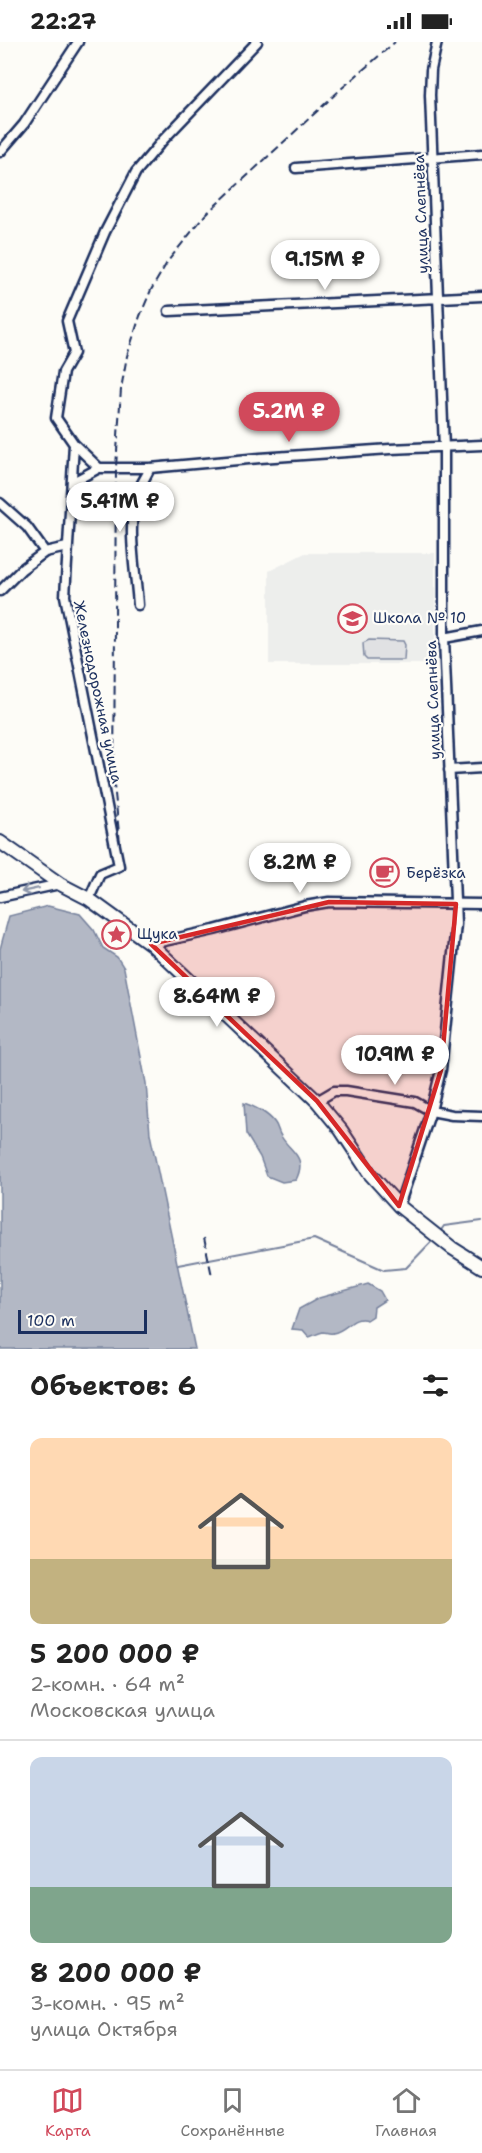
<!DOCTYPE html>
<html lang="ru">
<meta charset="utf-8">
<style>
body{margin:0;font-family:"Shantell Sans",sans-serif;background:#f2f2f2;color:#222;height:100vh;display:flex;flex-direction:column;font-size:22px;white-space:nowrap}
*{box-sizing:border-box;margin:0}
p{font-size:20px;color:#767676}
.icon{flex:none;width:33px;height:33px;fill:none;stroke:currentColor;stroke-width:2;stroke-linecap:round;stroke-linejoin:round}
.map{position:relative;height:1307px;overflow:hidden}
.details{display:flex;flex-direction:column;background:#fff;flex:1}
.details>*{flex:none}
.scale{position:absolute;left:18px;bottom:15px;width:129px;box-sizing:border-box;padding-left:6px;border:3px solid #1b2f5e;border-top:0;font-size:16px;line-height:21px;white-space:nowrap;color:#1b2f5e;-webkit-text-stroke:4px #fdfcf7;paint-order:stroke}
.price{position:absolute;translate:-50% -51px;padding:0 14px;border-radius:21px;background:#fff;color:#222;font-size:20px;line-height:39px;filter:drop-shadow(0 2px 3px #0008)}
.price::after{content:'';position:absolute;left:50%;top:36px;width:18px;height:14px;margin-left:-9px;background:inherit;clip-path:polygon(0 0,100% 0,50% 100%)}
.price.selected{background:#d1495b;color:#fff}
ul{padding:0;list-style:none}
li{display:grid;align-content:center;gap:12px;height:318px;padding:0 30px}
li+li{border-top:2px solid #e0e0e0}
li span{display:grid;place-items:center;height:186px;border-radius:12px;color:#555}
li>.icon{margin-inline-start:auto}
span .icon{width:108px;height:108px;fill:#fffc;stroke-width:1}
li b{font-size:26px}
h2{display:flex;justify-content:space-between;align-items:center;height:72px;padding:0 30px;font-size:26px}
.status{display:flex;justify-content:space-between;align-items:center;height:42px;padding:0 30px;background:#fff;direction:ltr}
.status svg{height:16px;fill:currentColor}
.dock{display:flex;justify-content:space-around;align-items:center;height:84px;border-top:2px solid #e0e0e0;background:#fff;font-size:16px;color:#767676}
.dock a{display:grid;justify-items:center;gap:3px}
.dock .selected{color:#d1495b}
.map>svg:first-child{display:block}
.built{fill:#edeeec}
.green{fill:#e0e1e3;stroke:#7e88a0;stroke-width:1.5}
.water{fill:#b3b8c5;stroke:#76819c;stroke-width:1.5}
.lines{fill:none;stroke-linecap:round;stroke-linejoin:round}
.stream{stroke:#76819c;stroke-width:2}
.minor-casing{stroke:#1b2f5e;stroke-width:13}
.secondary-casing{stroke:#1b2f5e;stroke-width:16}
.minor{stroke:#fdfcf7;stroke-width:8}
.secondary{stroke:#fdfcf7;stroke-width:12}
.rail{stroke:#1b2f5e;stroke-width:2;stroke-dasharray:9 4.5;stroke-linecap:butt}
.oneway{stroke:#8c96aa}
.marked{fill:#d62828;fill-opacity:0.2;stroke:#d62828;stroke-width:4.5;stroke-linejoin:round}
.labels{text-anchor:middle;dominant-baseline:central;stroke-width:4.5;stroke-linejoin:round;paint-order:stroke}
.street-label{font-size:15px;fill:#1b2f5e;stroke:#fdfcf7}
.poi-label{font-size:15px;fill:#1b2f5e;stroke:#fdfcf7;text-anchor:start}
</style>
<div class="status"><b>22:27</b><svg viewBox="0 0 49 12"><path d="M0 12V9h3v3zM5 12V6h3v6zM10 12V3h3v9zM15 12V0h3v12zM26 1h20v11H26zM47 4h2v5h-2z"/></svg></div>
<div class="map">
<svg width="482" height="1307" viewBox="0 0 482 1307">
<rect width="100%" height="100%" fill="#fdfcf7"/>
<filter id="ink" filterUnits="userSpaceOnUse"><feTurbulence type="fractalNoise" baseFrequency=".0167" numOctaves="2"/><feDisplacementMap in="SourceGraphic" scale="12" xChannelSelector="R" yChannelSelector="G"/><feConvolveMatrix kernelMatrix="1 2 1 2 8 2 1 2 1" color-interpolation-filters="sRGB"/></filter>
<g filter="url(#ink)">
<!-- built -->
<path class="built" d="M 305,511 L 435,511 L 435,622 L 269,622 L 269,529 Z"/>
<!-- green -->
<path class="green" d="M 369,598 L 403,599 L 405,603 L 404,618 L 367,618 L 364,615 L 363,601 Z"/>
<!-- water -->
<path class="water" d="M 48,864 L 80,872 L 94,888 L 103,906 L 117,915 L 124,926 L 146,1041 L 150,1092 L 195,1307 L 0,1307 L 0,907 L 9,874 Z
M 244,1061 C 254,1064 269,1072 275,1081 C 278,1085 278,1090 281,1094 C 290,1110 308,1114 296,1138 L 282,1140 L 267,1134 L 260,1115 L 246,1092 Z
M 368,1242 L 380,1249 L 385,1258 L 374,1265 L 373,1274 L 367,1278 C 352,1273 347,1289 333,1291 C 329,1292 326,1290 323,1290 C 318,1291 313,1294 309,1295 L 303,1288 L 292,1287 L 299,1267 L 319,1256 Z"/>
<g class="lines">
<!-- stream -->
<path class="stream" d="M 439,1191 L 444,1184 L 482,1179
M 178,1223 L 314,1197 L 384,1228 L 406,1226 L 433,1198"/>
<defs>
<path id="minor" d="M 0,110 L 24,82 L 78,0
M 296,126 L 482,112
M 169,269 L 482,254
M 74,402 L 99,426
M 73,440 L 99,426 L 150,426 L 260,416 L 390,407 L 482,403
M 0,461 L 27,485 L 45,510
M 0,549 L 22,527 L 45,510 L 67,505
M 138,563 C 136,531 126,482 137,452 C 140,443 146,435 150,426
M 444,596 L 482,589
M 449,728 L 482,726
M 0,855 L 60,842
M 89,857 L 100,832 L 119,824 L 65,554 L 74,402 L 56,376 L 63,330 L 74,311 L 67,279 L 105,190 L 136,130 L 163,98 L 257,0
M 151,902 L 214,888 L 305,864 L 329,860 L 482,862
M 317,1059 L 334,1049 L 346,1049 L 415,1060 L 431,1069 L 452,1073 L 482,1074
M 399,1164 L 431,1069 L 441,1028 L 456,882 L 444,596 L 444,406 L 430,53 L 431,28 L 437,0"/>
<path id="secondary" d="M 0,800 L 60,842 L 89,857 L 151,902 L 317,1059 L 341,1088 L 370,1132 L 399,1164 L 452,1206 L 482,1225"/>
</defs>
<!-- minor casing -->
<use href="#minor" class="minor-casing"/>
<!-- secondary casing -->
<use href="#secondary" class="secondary-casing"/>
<!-- minor -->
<use href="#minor" class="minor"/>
<!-- secondary -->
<use href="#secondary" class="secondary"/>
<!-- rail -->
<path class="rail" d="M 120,801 L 114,742 L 116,425 L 121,347 L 127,314 L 140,274 L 151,248 L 168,219 L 205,173 L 341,47 L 395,0
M 204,1196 L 212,1234"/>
</g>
<!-- one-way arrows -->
<defs><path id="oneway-shaft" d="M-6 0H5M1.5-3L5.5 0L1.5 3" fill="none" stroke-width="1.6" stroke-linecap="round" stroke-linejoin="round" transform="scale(1.5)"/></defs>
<use class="oneway" href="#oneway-shaft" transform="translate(30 848) rotate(168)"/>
</g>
<!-- marked area -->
<path class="marked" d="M 329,860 L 456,862 L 441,1028 L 399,1164 L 317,1059 L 151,902 Z"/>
<!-- icons -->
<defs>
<symbol id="school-ring" viewBox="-11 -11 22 22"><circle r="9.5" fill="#fdfcf7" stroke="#d1495b" stroke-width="1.5"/><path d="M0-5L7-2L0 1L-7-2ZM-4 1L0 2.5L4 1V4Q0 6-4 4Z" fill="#d1495b"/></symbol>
<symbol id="cafe-ring" viewBox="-11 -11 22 22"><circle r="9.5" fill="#fdfcf7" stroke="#d1495b" stroke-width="1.5"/><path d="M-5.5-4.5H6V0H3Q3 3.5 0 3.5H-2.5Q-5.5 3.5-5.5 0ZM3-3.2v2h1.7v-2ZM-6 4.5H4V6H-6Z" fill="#d1495b"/></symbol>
<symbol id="sight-ring" viewBox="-11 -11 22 22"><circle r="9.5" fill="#fdfcf7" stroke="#d1495b" stroke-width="1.5"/><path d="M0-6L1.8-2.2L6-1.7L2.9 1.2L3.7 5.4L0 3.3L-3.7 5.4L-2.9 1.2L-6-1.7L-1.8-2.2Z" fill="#d1495b"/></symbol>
</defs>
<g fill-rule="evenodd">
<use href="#school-ring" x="336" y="560" width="33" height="33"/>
<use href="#cafe-ring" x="368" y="814" width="33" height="33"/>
<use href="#sight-ring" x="100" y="876" width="33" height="33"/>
</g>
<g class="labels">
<!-- street labels -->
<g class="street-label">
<text transform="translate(421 172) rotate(-92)">улица Слепнёва</text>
<text transform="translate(98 650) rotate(78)">Железнодорожная улица</text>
<text transform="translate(433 658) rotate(-92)">улица Слепнёва</text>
</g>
<!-- poi labels -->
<g class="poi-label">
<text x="373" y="576">Школа № 10</text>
<text x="406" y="831">Берёзка</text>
<text x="137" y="892">Щука</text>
</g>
</g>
</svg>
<div class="scale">100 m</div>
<b class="price" style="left:325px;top:249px">9.15M ₽</b>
<b class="price selected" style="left:289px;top:401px">5.2M ₽</b>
<b class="price" style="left:120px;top:491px">5.41M ₽</b>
<b class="price" style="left:300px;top:852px">8.2M ₽</b>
<b class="price" style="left:217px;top:986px">8.64M ₽</b>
<b class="price" style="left:395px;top:1044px">10.9M ₽</b>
</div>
<section class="details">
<h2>Объектов: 6<svg class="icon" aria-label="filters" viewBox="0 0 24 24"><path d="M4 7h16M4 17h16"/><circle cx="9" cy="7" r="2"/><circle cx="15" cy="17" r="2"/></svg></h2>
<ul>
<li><span style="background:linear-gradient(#ffd9b3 65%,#c2b280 0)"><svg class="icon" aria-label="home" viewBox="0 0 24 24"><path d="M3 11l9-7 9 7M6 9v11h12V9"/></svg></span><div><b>5 200 000 ₽</b><p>2-комн. · 64 m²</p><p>Московская улица</p></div></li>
<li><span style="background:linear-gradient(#c9d6e8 70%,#7fa58c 0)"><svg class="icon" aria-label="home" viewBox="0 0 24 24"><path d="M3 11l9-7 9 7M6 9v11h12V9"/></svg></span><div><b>8 200 000 ₽</b><p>3-комн. · 95 m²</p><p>улица Октября</p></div></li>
</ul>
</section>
<nav class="dock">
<a class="selected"><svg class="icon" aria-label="map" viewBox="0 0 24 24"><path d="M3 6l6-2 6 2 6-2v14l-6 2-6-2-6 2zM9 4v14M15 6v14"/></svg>Карта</a>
<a><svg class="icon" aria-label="saved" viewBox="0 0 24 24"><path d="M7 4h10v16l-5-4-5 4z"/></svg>Сохранённые</a>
<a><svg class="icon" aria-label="home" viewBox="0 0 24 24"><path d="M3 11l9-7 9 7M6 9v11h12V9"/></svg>Главная</a>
</nav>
